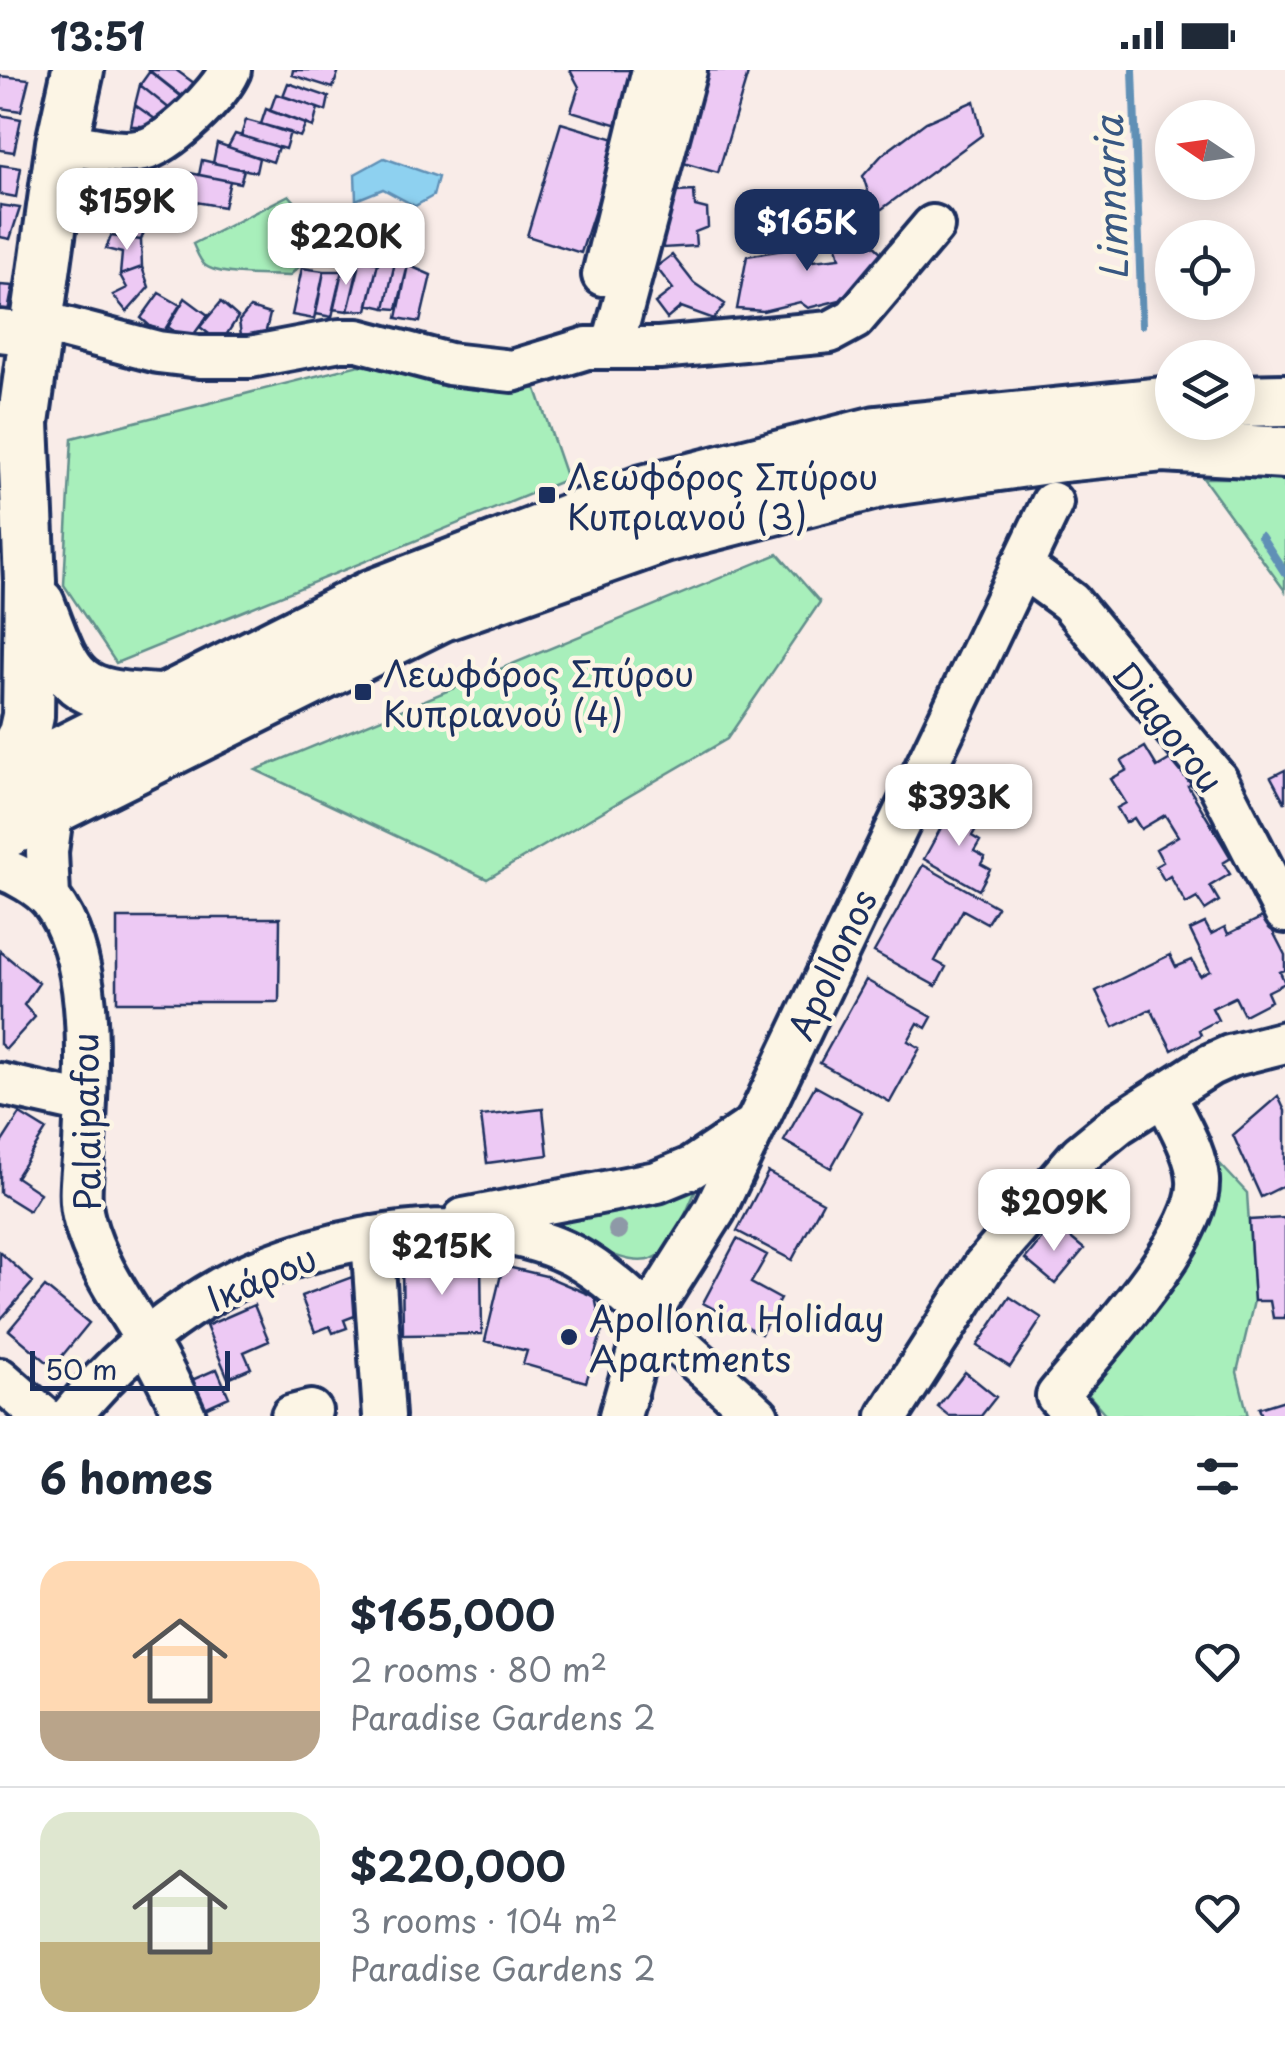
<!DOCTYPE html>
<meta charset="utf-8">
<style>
body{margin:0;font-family:"Playpen Sans",sans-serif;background:#f2f2f3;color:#1f2937;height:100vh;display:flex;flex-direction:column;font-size:38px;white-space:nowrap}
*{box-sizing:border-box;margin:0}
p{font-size:32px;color:#747a83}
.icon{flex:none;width:55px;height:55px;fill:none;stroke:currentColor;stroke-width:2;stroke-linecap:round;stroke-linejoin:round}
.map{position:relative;height:1346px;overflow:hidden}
.sheet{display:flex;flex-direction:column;background:#fff;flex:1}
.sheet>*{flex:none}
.needle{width:65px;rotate:283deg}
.tools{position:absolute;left:1155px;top:30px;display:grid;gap:20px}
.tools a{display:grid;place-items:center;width:100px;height:100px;border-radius:50%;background:#fff;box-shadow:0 5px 25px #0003;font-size:50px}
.scale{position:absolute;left:30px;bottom:25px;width:200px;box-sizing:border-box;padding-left:10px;border:5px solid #1b2f5e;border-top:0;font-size:28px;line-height:35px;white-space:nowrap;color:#1b2f5e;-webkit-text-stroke:8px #fcf5e5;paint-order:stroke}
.price{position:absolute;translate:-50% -85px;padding:0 22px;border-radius:20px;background:#fff;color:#222;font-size:32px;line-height:65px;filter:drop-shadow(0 2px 5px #0008)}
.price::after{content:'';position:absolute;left:50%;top:60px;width:30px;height:22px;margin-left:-15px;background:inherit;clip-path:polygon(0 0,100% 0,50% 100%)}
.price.active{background:#1b2f5e;color:#fff}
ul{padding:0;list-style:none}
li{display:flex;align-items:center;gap:30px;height:250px;padding:0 40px}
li+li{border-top:2px solid #e0e1e3}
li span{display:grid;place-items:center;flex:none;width:280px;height:200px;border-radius:30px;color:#555}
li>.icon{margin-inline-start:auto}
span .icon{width:120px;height:120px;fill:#fffc;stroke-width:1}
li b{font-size:42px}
h2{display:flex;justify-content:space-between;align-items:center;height:120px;padding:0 40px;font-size:42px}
.status{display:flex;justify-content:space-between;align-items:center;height:70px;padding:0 50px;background:#fff;direction:ltr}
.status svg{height:28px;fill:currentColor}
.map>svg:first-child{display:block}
.green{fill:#a8efbb;stroke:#628f8c;stroke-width:2.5}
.water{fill:#8ed1f0;stroke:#6090b6;stroke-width:2.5}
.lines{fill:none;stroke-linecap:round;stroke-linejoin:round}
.stream{stroke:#6090b6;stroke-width:8}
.building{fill:#edc9f4;stroke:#1b2f5e;stroke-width:2.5}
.minor-casing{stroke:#1b2f5e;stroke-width:48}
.major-casing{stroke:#1b2f5e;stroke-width:58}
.minor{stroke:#fcf5e5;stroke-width:40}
.major{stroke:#fcf5e5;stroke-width:50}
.tree{fill:#8e99a7}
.poi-dot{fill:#1b2f5e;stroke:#fcf5e5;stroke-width:4}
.labels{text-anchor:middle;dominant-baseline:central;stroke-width:9;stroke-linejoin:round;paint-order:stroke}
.poi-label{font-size:35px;fill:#1b2f5e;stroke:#fcf5e5;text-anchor:start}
.street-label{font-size:35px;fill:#1b2f5e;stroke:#fcf5e5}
.water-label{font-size:38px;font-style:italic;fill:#385882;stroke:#fcf5e5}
</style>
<div class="status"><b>13:51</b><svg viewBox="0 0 49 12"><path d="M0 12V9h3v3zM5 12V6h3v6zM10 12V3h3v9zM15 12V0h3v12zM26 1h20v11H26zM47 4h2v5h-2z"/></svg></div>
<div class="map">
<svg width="1285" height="1346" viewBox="0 0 1285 1346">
<rect width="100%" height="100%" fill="#f9ece8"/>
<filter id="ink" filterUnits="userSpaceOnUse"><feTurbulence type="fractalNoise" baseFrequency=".01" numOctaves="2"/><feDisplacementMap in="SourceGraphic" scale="20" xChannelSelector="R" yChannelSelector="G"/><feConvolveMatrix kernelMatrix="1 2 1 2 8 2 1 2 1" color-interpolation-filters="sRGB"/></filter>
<g filter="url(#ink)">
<!-- green -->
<path class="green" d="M 289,125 L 314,153 L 321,177 L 289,206 C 271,205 219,206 206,196 C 200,192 196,180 193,174 Z
M 359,295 L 536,319 L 567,409 L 116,593 L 64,515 L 72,368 Z
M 1203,408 L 1285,408 L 1285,521 Z
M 778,484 L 820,532 L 727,669 L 487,809 L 256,700 Z
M 1221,1095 L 1247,1123 L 1254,1231 L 1237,1302 L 1248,1346 L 1107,1346 L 1077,1311 L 1193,1188 Z
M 690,1114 L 696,1120 C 688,1137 675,1172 662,1183 C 636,1207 583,1169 559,1156 L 560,1147 L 607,1143 Z"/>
<!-- water -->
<path class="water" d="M 384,88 L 438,107 L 433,126 L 415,136 L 383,119 L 356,130 L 355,104 Z"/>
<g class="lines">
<!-- stream -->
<path class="stream" d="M 1133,0 L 1142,255
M 1261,466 L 1285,503"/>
</g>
<!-- building -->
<path class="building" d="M 148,0 L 176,0 L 194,13 L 182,27 Z
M 293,0 L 339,0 L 333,18 L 292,5 Z
M 570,0 L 632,0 L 636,11 L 622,56 L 571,41 L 579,17 Z
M 701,0 L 749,0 L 718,103 L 673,90 Z
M 150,1 L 188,31 L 176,44 L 140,15 Z
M 0,6 L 29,9 L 21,41 L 0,38 Z
M 288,13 L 329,27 L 326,41 L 283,26 Z
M 140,15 L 176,44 L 165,56 L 135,35 Z
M 276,24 L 318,38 L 313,57 L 270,41 Z
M 974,31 L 982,65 L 875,144 L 863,106 L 882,85 L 926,52 Z
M 135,35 L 165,56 L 131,56 Z
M 266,39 L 306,54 L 300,67 L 261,54 Z
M 0,45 L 21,49 L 14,82 L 0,80 Z
M 246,50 L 290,62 L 285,79 L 241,66 Z
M 561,53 L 618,70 L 581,183 L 527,166 Z
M 235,64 L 278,77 L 273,92 L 228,77 Z
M 217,73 L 259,88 L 256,102 L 213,93 Z
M 202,90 L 244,100 L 240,113 L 199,105 Z
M 0,95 L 21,98 L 16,127 L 0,124 Z
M 185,102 L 230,111 L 224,137 L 179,129 Z
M 694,121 L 695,136 L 707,139 L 708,157 L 695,162 L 696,176 L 663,178 L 660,123 Z
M 139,122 L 154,124 L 148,151 L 132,148 Z
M 0,135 L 20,138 L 10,169 L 0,167 Z
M 132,148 L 148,151 L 141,170 L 127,168 Z
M 864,153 L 869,171 L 884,185 L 840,230 L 808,238 L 800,232 L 763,241 L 737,239 L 747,186 L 807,176 L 813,191 L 840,188 L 834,164 Z
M 111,166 L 141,170 L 142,197 L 120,205 L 122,183 L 106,179 Z
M 672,185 L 694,213 L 725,234 L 714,249 L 681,237 L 667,249 L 655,233 L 673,219 L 656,197 Z
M 360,190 L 378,193 L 367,240 L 348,241 Z
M 382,190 L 395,192 L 385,238 L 368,234 L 378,193 Z
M 395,192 L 408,195 L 397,239 L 385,238 Z
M 408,195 L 431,205 L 420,252 L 397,248 Z
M 343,196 L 359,198 L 348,241 L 333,239 Z
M 142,197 L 149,217 L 127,242 L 113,225 L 127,218 L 120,205 Z
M 302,198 L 324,201 L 314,249 L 292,245 Z
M 324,201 L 342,201 L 332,247 L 316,244 Z
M 0,215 L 13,216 L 5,257 L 0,255 Z
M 159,223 L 180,235 L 161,266 L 141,248 Z
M 185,228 L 208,245 L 189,271 L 168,257 Z
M 221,232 L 238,247 L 221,273 L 200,257 Z
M 250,238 L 270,244 L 262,277 L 242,272 L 239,251 Z
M 1145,677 L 1157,697 L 1184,681 L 1201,709 L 1188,716 L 1231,788 L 1223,793 L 1230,804 L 1210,816 L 1219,831 L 1205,840 L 1197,828 L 1186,834 L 1170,806 L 1164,810 L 1156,796 L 1163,792 L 1156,779 L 1178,766 L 1165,745 L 1141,759 L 1134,748 L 1126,753 L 1117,738 L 1126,733 L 1111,709 L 1127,700 L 1122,691 Z
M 1285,700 L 1285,733 L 1271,707 Z
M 955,732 L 972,742 L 967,752 L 977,757 L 972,766 L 980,771 L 974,781 L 985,787 L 981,794 L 990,799 L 979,820 L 924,789 Z
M 923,795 L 997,837 L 987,853 L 963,840 L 935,891 L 946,897 L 936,916 L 874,882 Z
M 1265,846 L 1285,885 L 1285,900 L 1280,902 L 1285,913 L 1267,922 L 1271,931 L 1244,945 L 1235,927 L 1212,938 L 1218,950 L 1199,960 L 1201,965 L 1172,980 L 1151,939 L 1114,957 L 1096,921 L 1170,885 L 1176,897 L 1192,890 L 1200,906 L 1210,901 L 1190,860 L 1205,853 L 1211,864 L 1225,857 L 1228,864 Z
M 117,848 L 280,848 L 279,932 L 117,932 Z
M 0,881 L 39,913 L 24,935 L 35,947 L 6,979 L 0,974 Z
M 866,910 L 932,947 L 926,958 L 918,953 L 908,971 L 920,978 L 890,1032 L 820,993 Z
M 815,1016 L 862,1042 L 831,1098 L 784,1071 Z
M 1278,1026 L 1285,1041 L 1285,1115 L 1261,1127 L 1233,1065 Z
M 543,1039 L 548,1085 L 487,1093 L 481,1046 Z
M 20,1044 L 46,1060 L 16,1107 L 40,1123 L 29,1141 L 0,1123 L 0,1075 Z
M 768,1102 L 823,1132 L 792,1190 L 737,1161 Z
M 1285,1148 L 1285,1248 L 1273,1248 L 1270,1231 L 1254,1231 L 1249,1150 Z
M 1054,1154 L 1084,1179 L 1055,1214 L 1025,1189 Z
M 737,1169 L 767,1185 L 751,1213 L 780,1229 L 761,1264 L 703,1233 Z
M 0,1182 L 33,1212 L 0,1250 Z
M 481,1190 L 482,1264 L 403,1265 L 402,1191 Z
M 503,1196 L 546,1206 L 595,1227 L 602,1261 L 586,1312 L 523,1294 L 527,1281 L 485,1271 Z
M 352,1207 L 365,1242 L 344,1250 L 347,1258 L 333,1263 L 330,1256 L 315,1262 L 301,1226 Z
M 45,1217 L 89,1253 L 53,1297 L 9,1260 Z
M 1010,1227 L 1042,1248 L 1010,1297 L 977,1276 Z
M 254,1235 L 269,1271 L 244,1282 L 251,1298 L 228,1308 L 206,1256 Z
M 217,1299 L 229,1327 L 196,1342 L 183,1314 Z
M 965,1302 L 996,1327 L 981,1346 L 949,1346 L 938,1337 Z
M 1285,1330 L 1285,1346 L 1262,1346 L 1259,1338 Z"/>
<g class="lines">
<defs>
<path id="minor" d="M 62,73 C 87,76 119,86 143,80 C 169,74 219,25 230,0
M 603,205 L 653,0
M 39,251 L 158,282 L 200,287 L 250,287 L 340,270 L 358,270 L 449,294 L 512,301 L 587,278 L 659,278 L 830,262 L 854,249 L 933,156
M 0,261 L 37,265
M 612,278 L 686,0
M 1021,496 L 1070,532 L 1217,710 L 1285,842
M 0,798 C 17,804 39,816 51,830 C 97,890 87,1002 84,1075 C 83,1100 77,1125 84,1150 C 95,1192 121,1229 143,1265 C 159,1291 172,1318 185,1346
M 49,827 L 47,782 L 53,737
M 0,1014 L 85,1033
M 464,1149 L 657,1112 L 691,1098 L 755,1055
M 372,1167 L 384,1346
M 0,1309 L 42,1346
M 71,1346 C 109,1298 154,1258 207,1226 C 299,1169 475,1133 573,1186 C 611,1207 642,1240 673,1269 C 701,1295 730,1320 758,1346
M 292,1346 L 311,1341
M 620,1346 L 648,1246 L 715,1140 L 1052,433
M 888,1346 L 984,1196 L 1080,1085 L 1118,1054 L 1210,995 L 1230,986 L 1285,972
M 1076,1346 L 1057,1326 C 1095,1279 1202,1167 1198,1110 C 1196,1080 1176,1051 1164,1024"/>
<path id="major" d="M 1238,331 L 1285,330
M 39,534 C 69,614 71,626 160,630
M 0,708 L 24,664 L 28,646 L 30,511 L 23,353 L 62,73 L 78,0
M 0,713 L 373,525 L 643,421 L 876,362 L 1172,332
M 0,765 L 440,546 L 664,467 L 884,411 L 1062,386 L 1163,376 L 1285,383"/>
</defs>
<!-- minor casing -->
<use href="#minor" class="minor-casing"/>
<!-- major casing -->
<use href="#major" class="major-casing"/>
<!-- minor -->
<use href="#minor" class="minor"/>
<!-- major -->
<use href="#major" class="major"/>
</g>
<!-- trees -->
<circle class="tree" cx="618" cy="1160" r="10"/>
</g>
<!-- markers -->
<g class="poi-dot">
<rect x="537" y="415" width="20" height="20" rx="5"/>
<rect x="353" y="612" width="20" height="20" rx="5"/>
<circle cx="569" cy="1267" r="10"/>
</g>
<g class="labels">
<!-- poi labels -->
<g class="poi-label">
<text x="567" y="405">Λεωφόρος Σπύρου<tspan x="567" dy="40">Κυπριανού (3)</tspan></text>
<text x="383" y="602">Λεωφόρος Σπύρου<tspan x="383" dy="40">Κυπριανού (4)</tspan></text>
<text x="589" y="1247">Apollonia Holiday<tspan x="589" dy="40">Apartments</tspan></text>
</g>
<!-- street labels -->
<g class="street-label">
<text transform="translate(1169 656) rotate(52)">Diagorou</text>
<text transform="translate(831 894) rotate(-65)">Apollonos</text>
<text transform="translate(85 1052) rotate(-91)">Palaipafou</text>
<text transform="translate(261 1207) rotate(-23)">Ικάρου</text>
</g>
<!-- water labels -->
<g class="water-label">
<text transform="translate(1110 128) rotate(-92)">Limnaria</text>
</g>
</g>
</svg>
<div class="tools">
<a><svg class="needle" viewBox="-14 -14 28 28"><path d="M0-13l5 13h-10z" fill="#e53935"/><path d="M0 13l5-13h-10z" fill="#747a83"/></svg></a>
<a><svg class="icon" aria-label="locate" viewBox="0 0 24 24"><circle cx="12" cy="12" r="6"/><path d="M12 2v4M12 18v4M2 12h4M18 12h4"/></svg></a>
<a><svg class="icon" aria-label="layers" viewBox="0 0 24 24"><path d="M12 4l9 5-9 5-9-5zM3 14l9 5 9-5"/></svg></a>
</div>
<div class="scale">50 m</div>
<b class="price" style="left:127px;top:183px">$159K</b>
<b class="price active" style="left:807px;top:204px">$165K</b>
<b class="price" style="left:346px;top:218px">$220K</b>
<b class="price" style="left:959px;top:779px">$393K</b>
<b class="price" style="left:1054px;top:1184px">$209K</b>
<b class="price" style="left:442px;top:1228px">$215K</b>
</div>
<section class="sheet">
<h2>6 homes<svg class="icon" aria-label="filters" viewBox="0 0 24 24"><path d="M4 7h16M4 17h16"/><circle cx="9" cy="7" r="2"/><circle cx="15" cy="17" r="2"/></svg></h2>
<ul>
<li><span style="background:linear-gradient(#ffd9b3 75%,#b9a48a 0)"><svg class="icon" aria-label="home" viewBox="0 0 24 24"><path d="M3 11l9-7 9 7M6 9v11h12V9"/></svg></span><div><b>$165,000</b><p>2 rooms · 80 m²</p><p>Paradise Gardens 2</p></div><svg class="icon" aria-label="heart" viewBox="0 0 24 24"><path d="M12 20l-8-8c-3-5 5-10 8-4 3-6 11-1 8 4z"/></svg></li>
<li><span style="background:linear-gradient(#dfe7d0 65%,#c2b280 0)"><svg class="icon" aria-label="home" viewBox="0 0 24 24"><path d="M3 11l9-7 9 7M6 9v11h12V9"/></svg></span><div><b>$220,000</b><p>3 rooms · 104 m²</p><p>Paradise Gardens 2</p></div><svg class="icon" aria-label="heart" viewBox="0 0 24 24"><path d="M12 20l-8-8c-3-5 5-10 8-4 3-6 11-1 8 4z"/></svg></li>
</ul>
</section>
